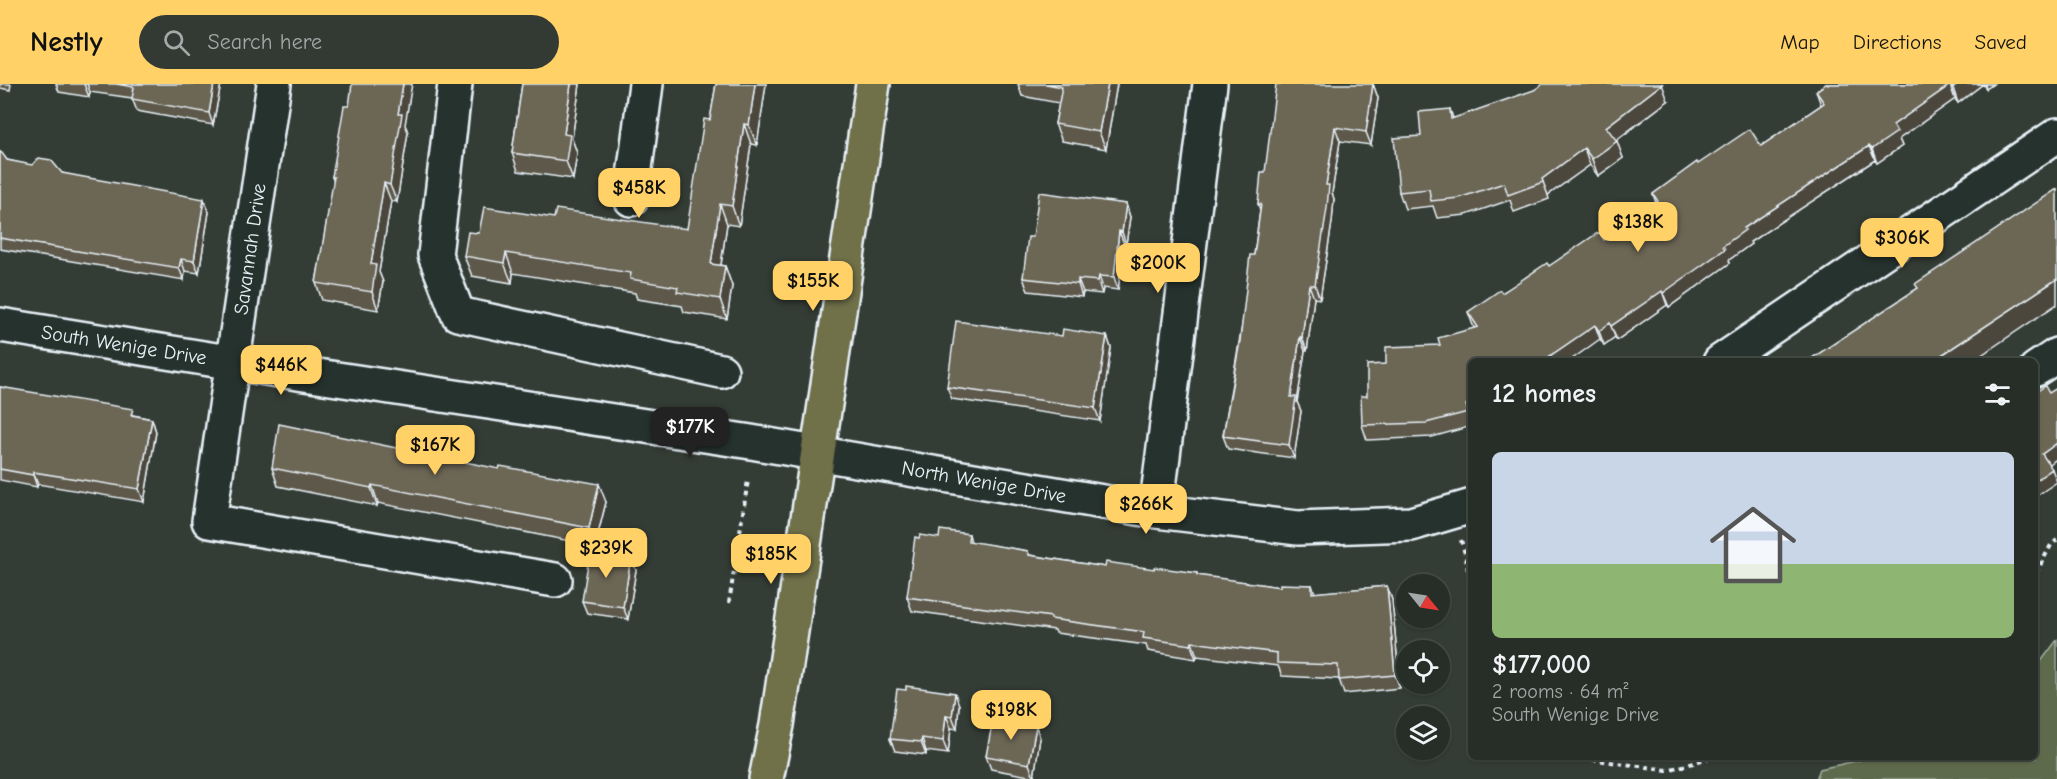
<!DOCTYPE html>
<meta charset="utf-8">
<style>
body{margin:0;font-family:"Comic Neue",sans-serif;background:#333a34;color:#f1f3f6;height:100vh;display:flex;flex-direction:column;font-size:22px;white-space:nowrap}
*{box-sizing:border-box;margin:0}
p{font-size:20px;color:#a4a8a8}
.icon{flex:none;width:33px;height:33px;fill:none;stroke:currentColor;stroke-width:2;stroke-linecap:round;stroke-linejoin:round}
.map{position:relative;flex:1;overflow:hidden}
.sheet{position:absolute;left:1468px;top:274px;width:570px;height:402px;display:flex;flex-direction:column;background:#272e28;border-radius:9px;box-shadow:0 2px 4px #0004,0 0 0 2px #434a45}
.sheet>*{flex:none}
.needle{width:39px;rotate:120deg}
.fabs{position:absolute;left:1396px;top:490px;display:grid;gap:12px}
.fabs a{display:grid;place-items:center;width:54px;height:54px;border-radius:50%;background:#272e28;box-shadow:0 2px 4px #0004,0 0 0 2px #434a45;font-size:30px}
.price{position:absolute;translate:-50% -51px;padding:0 14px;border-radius:12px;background:#ffd166;color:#111;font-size:20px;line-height:39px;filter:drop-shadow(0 2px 3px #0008)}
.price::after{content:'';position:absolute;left:50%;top:36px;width:18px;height:14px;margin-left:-9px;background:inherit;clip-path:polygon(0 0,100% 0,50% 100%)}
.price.on{background:#222;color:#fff}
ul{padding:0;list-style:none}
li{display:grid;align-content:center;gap:12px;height:318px;padding:0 24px}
li span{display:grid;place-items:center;height:186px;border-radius:9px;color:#555}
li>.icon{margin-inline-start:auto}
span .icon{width:108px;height:108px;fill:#fffc;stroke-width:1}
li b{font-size:26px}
h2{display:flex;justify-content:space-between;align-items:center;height:72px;padding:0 24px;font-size:26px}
header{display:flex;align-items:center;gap:36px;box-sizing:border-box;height:84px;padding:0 30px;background:#ffd166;color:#111}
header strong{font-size:28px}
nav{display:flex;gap:33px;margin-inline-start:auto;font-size:21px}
.search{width:420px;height:54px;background:#333a34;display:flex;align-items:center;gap:15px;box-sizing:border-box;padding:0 21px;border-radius:33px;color:#a4a8a8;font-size:22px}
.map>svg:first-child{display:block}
.green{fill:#5d6b4c;stroke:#a2aea2;stroke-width:1.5}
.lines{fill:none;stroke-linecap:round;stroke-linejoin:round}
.minor-casing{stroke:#e8f1f8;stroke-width:38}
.major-casing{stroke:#e8f1f8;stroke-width:38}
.path{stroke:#e8f1f8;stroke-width:4;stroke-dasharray:4.5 4.5;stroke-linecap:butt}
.minor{stroke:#26332d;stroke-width:33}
.major{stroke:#6f704a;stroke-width:33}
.wall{fill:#5d5849;stroke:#e8f1f8;stroke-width:1.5}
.shaded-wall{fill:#4c473c;stroke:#e8f1f8;stroke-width:1.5}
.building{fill:#6c6655;stroke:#e8f1f8;stroke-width:1.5}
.labels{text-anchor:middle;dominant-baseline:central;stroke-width:6;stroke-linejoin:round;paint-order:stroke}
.street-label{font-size:20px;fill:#e8f1f8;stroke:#26332d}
</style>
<header>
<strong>Nestly</strong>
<div class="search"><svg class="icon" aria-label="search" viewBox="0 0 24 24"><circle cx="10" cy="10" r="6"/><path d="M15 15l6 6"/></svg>Search here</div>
<nav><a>Map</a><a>Directions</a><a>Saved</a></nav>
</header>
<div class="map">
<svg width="2057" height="695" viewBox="0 0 2057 695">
<rect width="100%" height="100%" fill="#343d35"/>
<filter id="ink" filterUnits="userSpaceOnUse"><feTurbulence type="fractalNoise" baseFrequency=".0167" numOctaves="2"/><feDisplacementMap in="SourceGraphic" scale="12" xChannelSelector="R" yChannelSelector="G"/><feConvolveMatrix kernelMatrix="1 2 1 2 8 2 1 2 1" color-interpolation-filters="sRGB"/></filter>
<g filter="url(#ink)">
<!-- green -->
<path class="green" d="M 2057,556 L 2057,695 L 1816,695 L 1820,685 L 1869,674 L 2036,674 L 2036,584 Z"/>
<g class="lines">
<defs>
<path id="minor" d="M 274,0 L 209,437 L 555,496
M 455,0 L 435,171 L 458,230 L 721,287
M 631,115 L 646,0
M 0,241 L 265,284 L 751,358 L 1156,427 L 1298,444 L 1411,440 L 1472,422
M 1720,278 L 2057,51
M 2036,285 L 2057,271
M 1156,427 L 1210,0"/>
<path id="major" d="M 766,695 L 777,641 L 873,0"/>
</defs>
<!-- minor casing -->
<use href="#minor" class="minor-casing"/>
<!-- major casing -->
<use href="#major" class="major-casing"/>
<!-- path -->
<path class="path" d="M 1461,456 L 1466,473 L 1472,514
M 2036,489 L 2051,461 L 2057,456
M 729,519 L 748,396
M 1583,674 L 1667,686 L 1687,681 L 1708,674"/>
<!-- minor -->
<use href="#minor" class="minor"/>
<!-- major -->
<use href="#major" class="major"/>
</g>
<!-- wall -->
<path class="wall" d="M 0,0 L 11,0 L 10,6 L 0,4 Z
M 56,0 L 221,0 L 213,41 L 137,27 L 132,14 L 90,8 L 89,13 L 59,8 Z
M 522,0 L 580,0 L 572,55 L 577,69 L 573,95 L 518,87 L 512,69 Z
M 716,0 L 766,0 L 757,61 L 751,60 L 739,142 L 727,140 L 721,181 L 725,182 L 732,202 L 727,235 L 684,228 L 682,222 L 637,215 L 635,209 L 513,189 L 512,199 L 472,192 L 464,172 L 479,149 L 554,134 L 687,145 L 710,36 Z
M 1018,0 L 1117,0 L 1106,65 L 1062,57 L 1055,40 L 1059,19 L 1022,12 Z
M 1373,0 L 1378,14 L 1371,61 L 1340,57 L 1332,109 L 1334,115 L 1332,138 L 1320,215 L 1314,214 L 1307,267 L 1305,267 L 1297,318 L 1301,327 L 1294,374 L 1228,365 L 1223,352 L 1254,171 L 1260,126 L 1258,120 L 1265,88 Z
M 1826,0 L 1993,0 L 1986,5 L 1983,0 L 1958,19 L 1955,15 L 1899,55 L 1902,62 L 1877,79 L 1875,76 L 1750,158 L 1751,160 L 1729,176 L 1730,179 L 1669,223 L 1667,221 L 1617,256 L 1615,253 L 1604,261 L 1600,255 L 1472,278 L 1472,342 L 1432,353 L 1367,356 L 1362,341 L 1367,312 L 1386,280 L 1440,261 L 1474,244 L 1468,228 L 1549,182 L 1604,156 L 1656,119 L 1653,110 L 1698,80 L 1761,62 L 1821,21 L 1816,7 Z
M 1668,17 L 1616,57 L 1623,74 L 1598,92 L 1590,81 L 1548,111 L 1549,115 L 1514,128 L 1510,116 L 1466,131 L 1437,134 L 1433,122 L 1405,125 L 1399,108 L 1421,52 L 1450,25 L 1453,34 Z
M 349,22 L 405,41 L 408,48 L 397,118 L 391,117 L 379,188 L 383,198 L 378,226 L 322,216 L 316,199 L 334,98 L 332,93 Z
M 0,68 L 7,76 L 62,89 L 209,128 L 199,189 L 185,187 L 184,196 L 0,165 Z
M 1126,120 L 1130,133 L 1126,160 L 1124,160 L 1118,206 L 1103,204 L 1102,210 L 1083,208 L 1082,213 L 1028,207 L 1023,194 L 1033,153 Z
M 1062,252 L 1107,252 L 1111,264 L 1100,337 L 952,315 L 947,303 Z
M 0,303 L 152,335 L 156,348 L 144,418 L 38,400 L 37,403 L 0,396 Z
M 272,384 L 606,418 L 595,462 L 378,419 L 377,422 L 278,402 Z
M 969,450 L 971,458 L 1028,467 L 1029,471 L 1105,483 L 1154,485 L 1197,489 L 1198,492 L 1280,503 L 1312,501 L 1315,509 L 1387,502 L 1392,516 L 1400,604 L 1344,610 L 1339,595 L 1282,592 L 1278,582 L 1197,572 L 1196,575 L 1148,567 L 1146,561 L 1056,549 L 1055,546 L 912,527 L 907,513 L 919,454 L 939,454 Z
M 636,486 L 628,535 L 587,529 L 582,517 Z
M 959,621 L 957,645 L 951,644 L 948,670 L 926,667 L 926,671 L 895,667 L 890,655 Z
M 1040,654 L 1034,693 L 991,685 L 986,672 Z"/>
<!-- shaded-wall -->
<path class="shaded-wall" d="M 84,0 L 87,0 L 90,8 L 89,13 Z
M 214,0 L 221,0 L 213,41 L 209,29 Z
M 403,0 L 412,0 L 405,41 L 408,48 L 397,118 L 390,101 L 398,30 Z
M 571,0 L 580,0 L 572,55 L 577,69 L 573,95 L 566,77 L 564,50 Z
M 755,0 L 766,0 L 757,61 L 749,41 Z
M 1108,0 L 1117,0 L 1106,65 L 1099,48 Z
M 1373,0 L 1378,14 L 1371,61 L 1366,48 Z
M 1662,0 L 1668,17 L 1612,59 L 1606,43 Z
M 1959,0 L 1983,0 L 1958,19 L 1953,4 Z
M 1985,0 L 1993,0 L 1986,5 Z
M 1950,1 L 1955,15 L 1899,55 L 1902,62 L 1877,79 L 1872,65 L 1893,41 Z
M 744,40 L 751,60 L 739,142 L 732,122 Z
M 1335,43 L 1340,57 L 1332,109 L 1334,115 L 1332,138 L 1320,215 L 1315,201 L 1326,101 Z
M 1617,57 L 1623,74 L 1598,92 L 1592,75 Z
M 1869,62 L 1875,76 L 1750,158 L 1751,160 L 1729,176 L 1730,179 L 1669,223 L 1663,209 L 1744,144 Z
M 1584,64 L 1590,81 L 1548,111 L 1542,95 Z
M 384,99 L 391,117 L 379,188 L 383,198 L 378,226 L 372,208 L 371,180 Z
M 204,115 L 209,128 L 199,189 L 194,177 Z
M 720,120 L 727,140 L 718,200 L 711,180 Z
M 1126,120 L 1130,133 L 1126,160 L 1122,148 Z
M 1119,147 L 1124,160 L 1118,206 L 1114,193 Z
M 506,169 L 513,189 L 512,199 L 504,179 Z
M 181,175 L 185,187 L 184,196 L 179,184 Z
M 725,182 L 732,202 L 727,235 L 720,215 Z
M 1099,192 L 1103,204 L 1102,210 L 1098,197 Z
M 1078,195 L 1083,208 L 1082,213 L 1078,200 Z
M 2057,195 L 2057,220 L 1971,278 L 1931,278 Z
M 1309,201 L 1314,214 L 1307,267 L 1302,253 Z
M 1662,207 L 1667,221 L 1617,256 L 1611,242 Z
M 1610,239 L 1615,253 L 1604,261 L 1599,247 Z
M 1595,241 L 1600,255 L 1568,278 L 1541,278 Z
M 1107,252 L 1111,264 L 1100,337 L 1095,324 Z
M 1300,253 L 1305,267 L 1297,318 L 1301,327 L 1294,374 L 1289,361 L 1291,313 Z
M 152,335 L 156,348 L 144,418 L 139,405 Z
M 2057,359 L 2057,375 L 2046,382 L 2042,370 Z
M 2052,385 L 2057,398 L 2036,412 L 2036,396 Z
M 33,388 L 38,400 L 37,403 L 33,391 Z
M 599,400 L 606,418 L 595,462 L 589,444 Z
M 372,401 L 378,419 L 377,422 L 371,404 Z
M 631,473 L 636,486 L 628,535 L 623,523 Z
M 1387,502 L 1392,516 L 1400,604 L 1395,591 Z
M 1192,558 L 1197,572 L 1196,575 L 1191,561 Z
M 955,609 L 959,621 L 957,645 L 952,632 Z
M 946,631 L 951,644 L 948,670 L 943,657 Z
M 1036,642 L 1040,654 L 1034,693 L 1029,680 Z
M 922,654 L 926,667 L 926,671 L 921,658 Z"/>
<!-- building -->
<path class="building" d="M 116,0 L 214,0 L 209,29 L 132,15 L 134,3 Z
M 352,0 L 403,0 L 398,30 L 402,30 L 390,101 L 384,99 L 371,180 L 376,181 L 372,208 L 316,199 L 334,93 L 332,93 L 344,22 L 349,22 Z
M 522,0 L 571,0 L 564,50 L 570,51 L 566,77 L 512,69 Z
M 716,0 L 755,0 L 749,41 L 744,40 L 732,122 L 720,120 L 711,180 L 725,182 L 720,215 L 677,208 L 678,203 L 630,195 L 631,189 L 506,169 L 504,179 L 464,172 L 468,148 L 479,149 L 484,123 L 554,134 L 556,125 L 687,145 L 704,35 L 710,36 Z
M 1046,0 L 1108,0 L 1099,48 L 1055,40 L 1062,3 Z
M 1276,0 L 1373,0 L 1366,48 L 1335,43 L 1326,101 L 1329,101 L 1327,124 L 1315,201 L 1309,201 L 1302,253 L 1300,253 L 1291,313 L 1296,313 L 1289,361 L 1223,352 L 1240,257 L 1250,171 L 1254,171 L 1261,120 L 1258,120 L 1261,88 L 1265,88 Z
M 1543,0 L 1662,0 L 1606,43 L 1617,57 L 1592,75 L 1584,64 L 1542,95 L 1543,98 L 1508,111 L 1504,99 L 1459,114 L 1431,117 L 1429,105 L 1399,108 L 1394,54 L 1421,52 L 1419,28 L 1450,25 L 1451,35 L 1534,6 Z
M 1826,0 L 1959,0 L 1953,4 L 1950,1 L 1893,41 L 1897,48 L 1872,65 L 1869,62 L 1744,144 L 1745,146 L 1723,162 L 1725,165 L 1663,209 L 1662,207 L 1611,242 L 1610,239 L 1599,247 L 1595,241 L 1541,278 L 1472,278 L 1472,319 L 1466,321 L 1468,328 L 1426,339 L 1362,341 L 1361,312 L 1367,312 L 1367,281 L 1386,280 L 1386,263 L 1440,261 L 1438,254 L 1478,243 L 1468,228 L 1500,206 L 1502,209 L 1547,179 L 1549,182 L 1599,148 L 1604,156 L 1658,117 L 1653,110 L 1697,78 L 1698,80 L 1750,45 L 1761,62 L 1824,19 L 1816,7 Z
M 0,68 L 2,69 L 7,76 L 32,81 L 39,74 L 51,76 L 62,89 L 204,115 L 194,177 L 181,175 L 179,184 L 0,154 Z
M 2057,105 L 2057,195 L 1931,278 L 1806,278 L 1918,204 L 1915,200 Z
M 1039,108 L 1126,120 L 1122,148 L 1119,147 L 1114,193 L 1099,192 L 1098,197 L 1078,195 L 1078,200 L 1023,194 L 1028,153 L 1033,153 Z
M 956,237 L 1062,252 L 1063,245 L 1107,252 L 1095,324 L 947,303 Z
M 2045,302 L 2049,309 L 2057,304 L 2057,359 L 2042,370 L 2052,385 L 2036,396 L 2036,308 Z
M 0,303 L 133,325 L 131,331 L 152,335 L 139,405 L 33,388 L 33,391 L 0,385 Z
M 279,340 L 499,385 L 500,382 L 599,400 L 589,444 L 372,401 L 371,404 L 272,384 Z
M 940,446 L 969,450 L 968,457 L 1028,467 L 1029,471 L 1105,483 L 1106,478 L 1154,485 L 1154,483 L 1197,489 L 1197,491 L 1280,503 L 1280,500 L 1312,501 L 1312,509 L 1387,502 L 1395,591 L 1339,596 L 1338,581 L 1277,579 L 1277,569 L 1192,558 L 1191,561 L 1143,554 L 1144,548 L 1051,535 L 1051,533 L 907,513 L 915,453 L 919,454 L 920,451 L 939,454 Z
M 590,467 L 631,473 L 623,523 L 582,517 Z
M 906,602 L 955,609 L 952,632 L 946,631 L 943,657 L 922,654 L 921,658 L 890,655 L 897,605 L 906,606 Z
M 993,635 L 1036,642 L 1029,680 L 986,672 Z"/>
</g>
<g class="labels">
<!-- street labels -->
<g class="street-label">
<text transform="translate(250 165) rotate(-82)">Savannah Drive</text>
<text transform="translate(124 261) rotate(9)">South Wenige Drive</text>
<text transform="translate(984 398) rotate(10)">North Wenige Drive</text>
</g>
</g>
</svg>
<div class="fabs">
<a><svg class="needle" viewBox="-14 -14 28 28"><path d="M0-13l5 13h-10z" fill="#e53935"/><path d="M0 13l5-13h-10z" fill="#a4a8a8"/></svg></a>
<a><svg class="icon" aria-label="locate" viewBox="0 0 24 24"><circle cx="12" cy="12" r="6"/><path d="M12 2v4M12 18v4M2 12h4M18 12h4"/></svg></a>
<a><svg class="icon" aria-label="layers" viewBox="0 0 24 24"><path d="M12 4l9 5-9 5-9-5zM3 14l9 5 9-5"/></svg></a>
</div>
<b class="price" style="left:639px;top:135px">$458K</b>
<b class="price" style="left:1638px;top:169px">$138K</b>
<b class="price" style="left:1902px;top:185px">$306K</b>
<b class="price" style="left:1158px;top:210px">$200K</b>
<b class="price" style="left:813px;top:228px">$155K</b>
<b class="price" style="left:281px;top:312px">$446K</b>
<b class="price on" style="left:690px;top:374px">$177K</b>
<b class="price" style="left:435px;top:392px">$167K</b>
<b class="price" style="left:1146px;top:451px">$266K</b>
<b class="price" style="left:606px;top:495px">$239K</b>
<b class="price" style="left:771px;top:501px">$185K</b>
<b class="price" style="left:1011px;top:657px">$198K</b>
<section class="sheet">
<h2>12 homes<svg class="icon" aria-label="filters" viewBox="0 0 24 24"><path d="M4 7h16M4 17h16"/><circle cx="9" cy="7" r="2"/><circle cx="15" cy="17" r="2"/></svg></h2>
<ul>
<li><span style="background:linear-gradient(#c9d6e8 60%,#8fb573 0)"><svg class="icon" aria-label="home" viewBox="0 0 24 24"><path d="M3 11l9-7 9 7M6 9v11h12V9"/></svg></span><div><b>$177,000</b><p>2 rooms · 64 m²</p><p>South Wenige Drive</p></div></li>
</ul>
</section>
</div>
